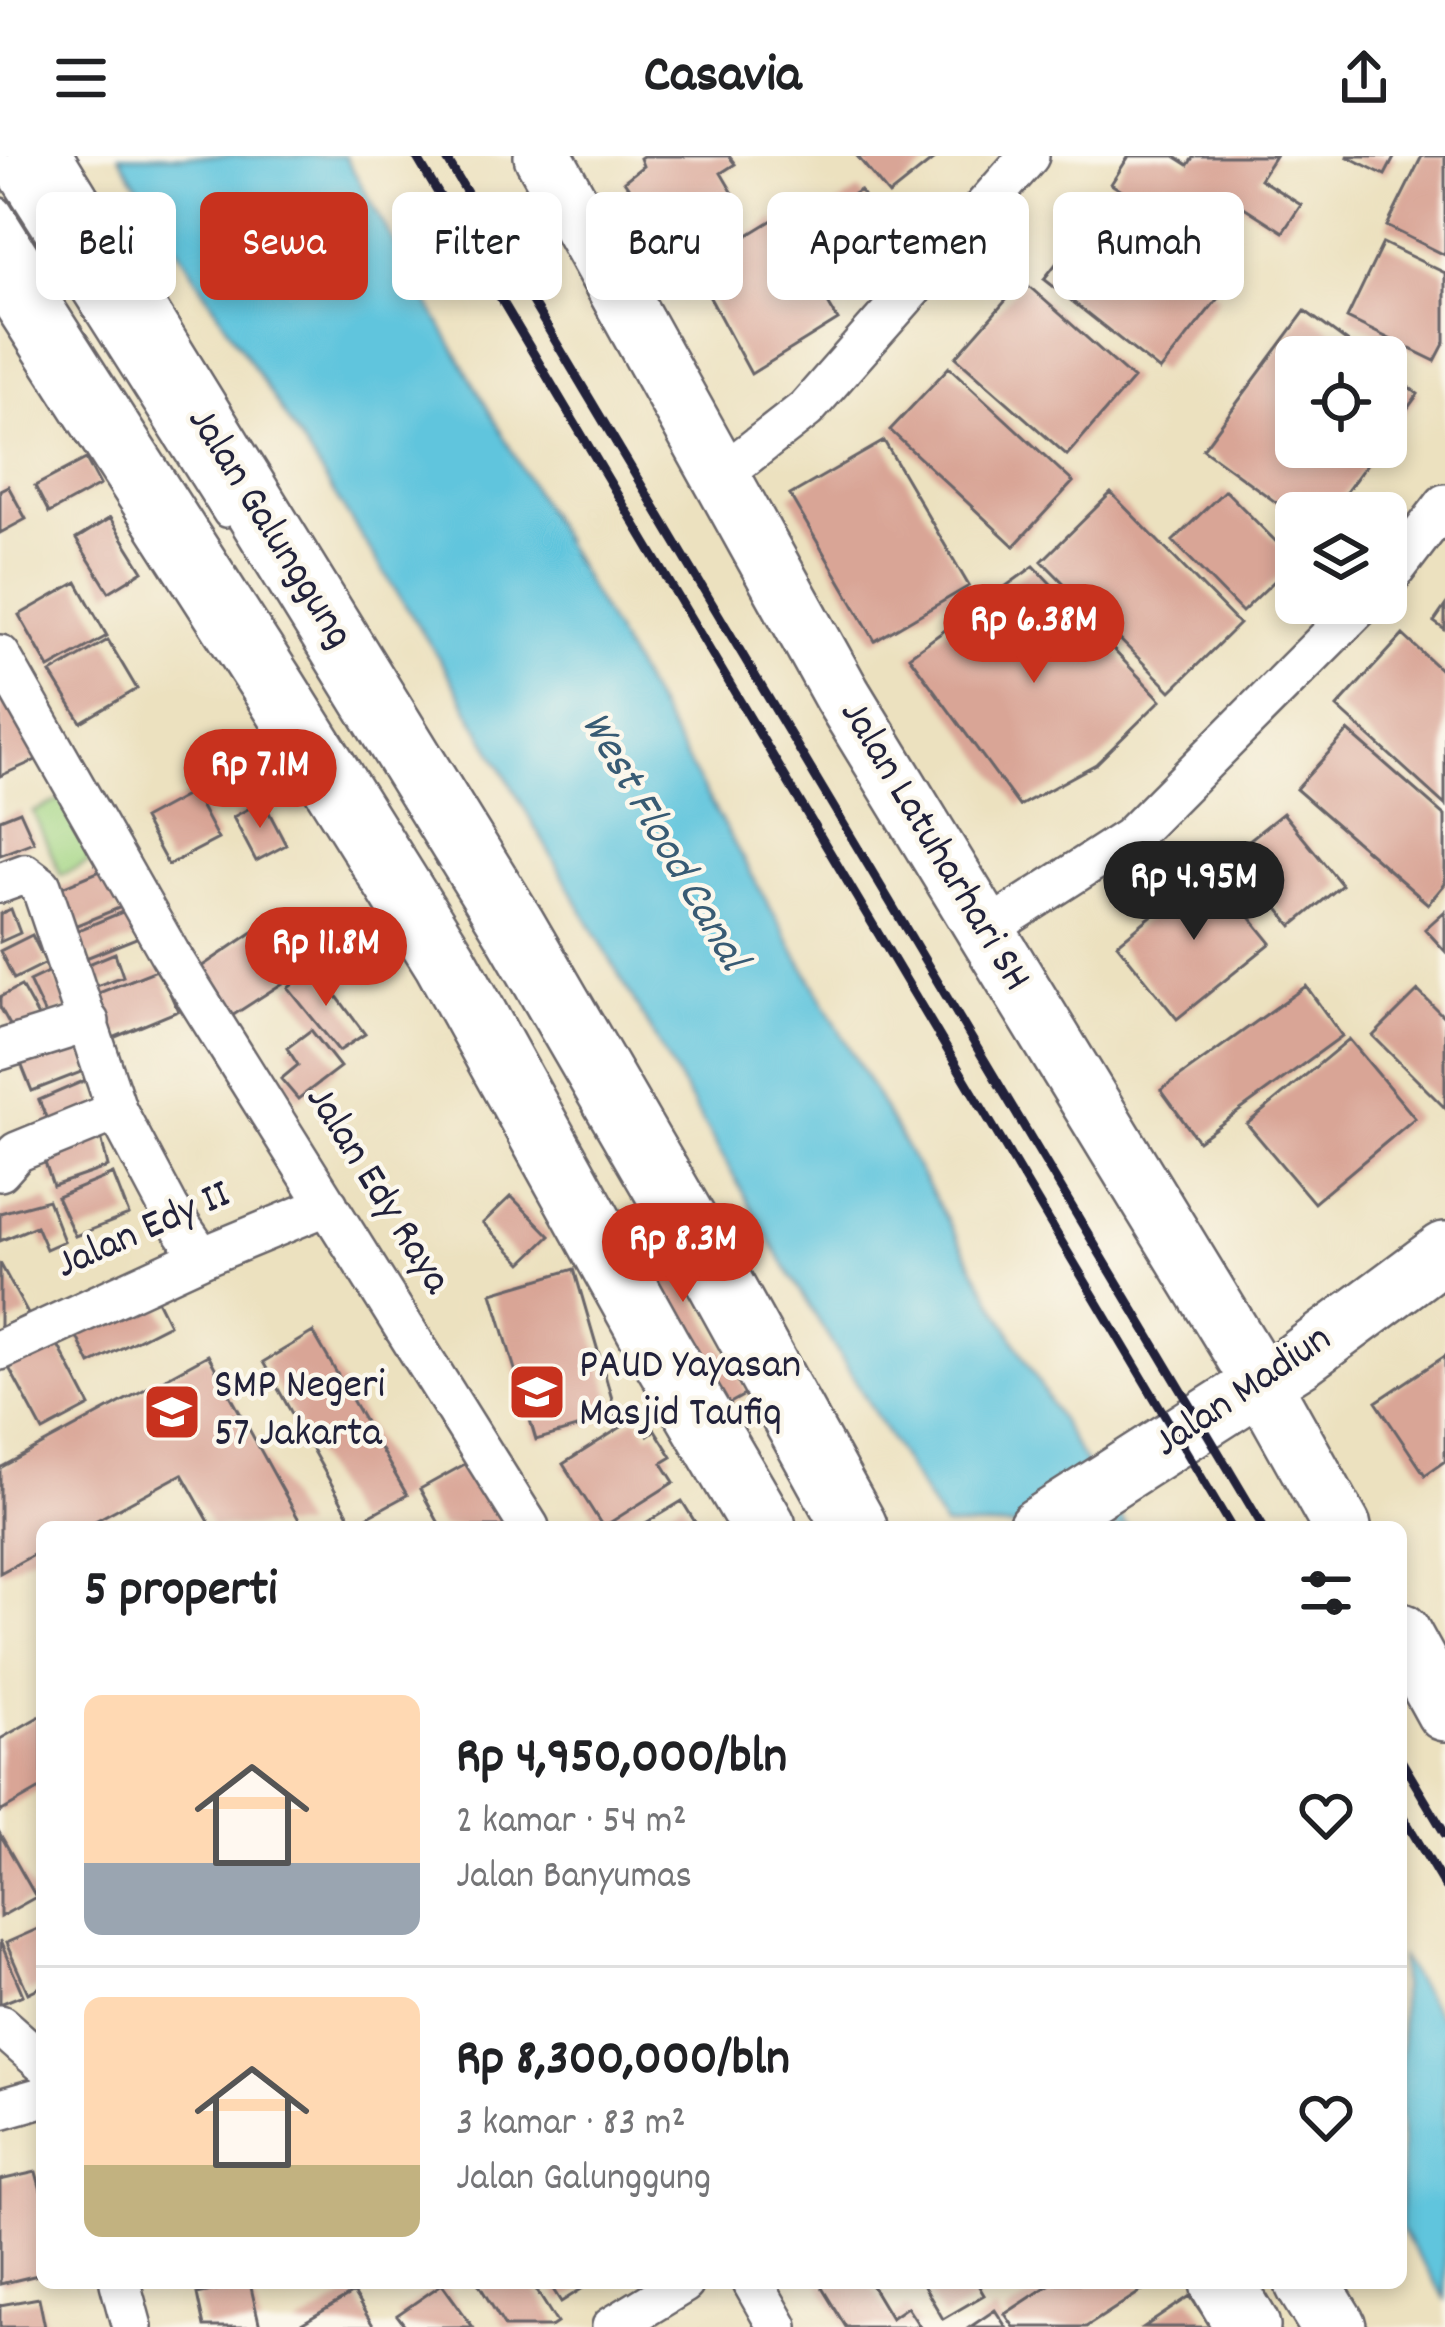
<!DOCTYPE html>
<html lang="id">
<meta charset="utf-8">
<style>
body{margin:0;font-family:Dekko,sans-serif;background:#f2f2f2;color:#202124;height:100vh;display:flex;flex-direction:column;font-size:45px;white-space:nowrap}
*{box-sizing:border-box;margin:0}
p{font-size:39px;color:#757577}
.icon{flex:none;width:66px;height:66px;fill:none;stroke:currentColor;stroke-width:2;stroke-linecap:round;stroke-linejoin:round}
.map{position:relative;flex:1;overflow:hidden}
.sheet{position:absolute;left:36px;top:1365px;width:1371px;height:768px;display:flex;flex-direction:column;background:#fff;border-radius:18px;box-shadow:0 6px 18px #0003}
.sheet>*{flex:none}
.top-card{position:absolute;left:36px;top:36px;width:1374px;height:108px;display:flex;gap:24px}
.fabs{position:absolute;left:1275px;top:180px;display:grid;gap:24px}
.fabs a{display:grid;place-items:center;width:132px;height:132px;border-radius:18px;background:#fff;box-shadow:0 6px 18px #0003;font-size:60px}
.price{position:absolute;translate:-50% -102px;padding:0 27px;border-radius:42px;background:#c8321e;color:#fff;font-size:39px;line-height:78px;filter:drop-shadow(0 3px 6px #0008)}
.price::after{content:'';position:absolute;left:50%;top:72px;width:36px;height:27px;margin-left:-18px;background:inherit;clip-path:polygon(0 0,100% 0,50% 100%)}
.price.active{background:#222;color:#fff}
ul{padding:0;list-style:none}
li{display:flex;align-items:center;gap:36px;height:300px;padding:0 48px}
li+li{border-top:3px solid #e0e0e0}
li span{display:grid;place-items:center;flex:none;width:336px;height:240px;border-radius:18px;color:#555}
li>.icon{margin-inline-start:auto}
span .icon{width:144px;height:144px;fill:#fffc;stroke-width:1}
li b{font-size:51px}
h2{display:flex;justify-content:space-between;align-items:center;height:144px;padding:0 48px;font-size:51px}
.chip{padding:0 42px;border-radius:18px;background:#fff;box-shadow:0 6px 18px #0003;font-size:42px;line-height:108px}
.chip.active{background:#c8321e;color:#fff}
header{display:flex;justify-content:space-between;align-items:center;height:156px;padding:0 48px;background:#fff;font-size:54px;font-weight:800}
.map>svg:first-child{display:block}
.green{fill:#a4d685;stroke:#637c60;stroke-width:3}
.water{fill:#60c5dd;stroke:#41748c;stroke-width:3}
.building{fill:#d9a596}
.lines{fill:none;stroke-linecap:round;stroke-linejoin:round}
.lane-casing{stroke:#696569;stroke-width:26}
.street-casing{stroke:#696569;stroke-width:44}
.secondary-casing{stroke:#696569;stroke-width:62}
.primary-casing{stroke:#696569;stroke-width:68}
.lane{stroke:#fff;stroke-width:21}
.street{stroke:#fff;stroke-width:39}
.secondary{stroke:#fff;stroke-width:57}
.primary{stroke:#fff;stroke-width:63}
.rail{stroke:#22223b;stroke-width:9}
.labels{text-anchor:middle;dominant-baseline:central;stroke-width:9;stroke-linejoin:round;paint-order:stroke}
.street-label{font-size:42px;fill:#22223b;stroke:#fbf7ec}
.poi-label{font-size:42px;fill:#22223b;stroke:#fbf7ec;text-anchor:start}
.water-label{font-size:45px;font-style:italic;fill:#385b74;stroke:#fbf7ec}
</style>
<header><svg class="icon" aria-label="menu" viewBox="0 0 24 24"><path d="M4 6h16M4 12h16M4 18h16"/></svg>Casavia<svg class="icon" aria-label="share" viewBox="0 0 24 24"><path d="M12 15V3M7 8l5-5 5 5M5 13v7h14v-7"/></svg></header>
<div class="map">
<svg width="1445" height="2171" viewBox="0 0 1445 2171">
<rect width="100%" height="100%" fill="#fbf7ec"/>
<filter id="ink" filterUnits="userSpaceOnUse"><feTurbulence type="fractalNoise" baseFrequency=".00833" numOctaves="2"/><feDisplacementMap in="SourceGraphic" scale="24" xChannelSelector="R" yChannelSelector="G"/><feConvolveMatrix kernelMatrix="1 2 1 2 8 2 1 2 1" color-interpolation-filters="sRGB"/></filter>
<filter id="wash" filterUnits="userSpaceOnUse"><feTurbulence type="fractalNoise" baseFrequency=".004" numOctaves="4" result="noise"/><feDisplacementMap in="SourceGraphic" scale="48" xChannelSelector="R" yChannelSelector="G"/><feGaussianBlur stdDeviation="2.7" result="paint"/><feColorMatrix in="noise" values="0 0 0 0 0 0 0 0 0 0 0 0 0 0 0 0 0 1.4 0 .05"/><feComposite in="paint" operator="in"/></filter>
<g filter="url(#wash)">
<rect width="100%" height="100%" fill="#ece1bf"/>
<!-- green -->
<path class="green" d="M 71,639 L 100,701 L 61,719 L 33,656 Z"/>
<!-- water -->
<path class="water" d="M 119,0 L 345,0 L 1073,1287 L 1127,1371 L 944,1371 L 775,1093 L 440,504 Z
M 1401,1801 L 1445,1870 L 1445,2142 L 1401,2074 Z"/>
<g id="blocks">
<!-- building -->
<path class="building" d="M 643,0 L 729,0 L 735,8 L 721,17 L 737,44 L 705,66 L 698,56 L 669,75 L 657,54 L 647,59 L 624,25 L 643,10 L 640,2 Z
M 857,0 L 938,0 L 889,39 Z
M 1129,0 L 1174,0 L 1188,9 L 1194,0 L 1275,0 L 1260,23 L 1301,49 L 1283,76 L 1219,35 L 1191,79 L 1111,28 Z
M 1346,0 L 1395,0 L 1385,19 Z
M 1422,0 L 1445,0 L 1445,99 L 1387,70 Z
M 860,34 L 899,101 L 828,147 L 838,164 L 751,218 L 694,112 L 774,63 L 784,81 Z
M 1103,48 L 1219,141 L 1160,215 L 1044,123 Z
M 1383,87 L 1445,117 L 1445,186 L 1435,205 L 1347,162 Z
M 1023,125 L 1133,223 L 1067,299 L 956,201 Z
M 1305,155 L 1368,201 L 1296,201 L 1296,291 L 1379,291 L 1331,357 L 1296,357 L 1296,361 L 1203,293 Z
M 949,211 L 1073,326 L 1014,390 L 890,274 Z
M 1386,214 L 1418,238 L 1386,282 Z
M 884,285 L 969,430 L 875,485 L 790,339 Z
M 86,303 L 100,329 L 49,357 L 35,330 Z
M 8,330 L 26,363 L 0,377 L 0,334 Z
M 1225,334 L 1295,405 L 1242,456 L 1173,385 Z
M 1111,337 L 1239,468 L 1171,535 L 1042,405 Z
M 110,362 L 143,415 L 109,436 L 76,383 Z
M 1034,410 L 1161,544 L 1096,608 L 1019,650 L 909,500 Z
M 77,426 L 107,480 L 49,512 L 19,459 Z
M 1445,450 L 1445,474 L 1434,466 Z
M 1403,479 L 1445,518 L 1445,649 L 1337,551 Z
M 108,484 L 137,533 L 81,566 L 51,517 Z
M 0,525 L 38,603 L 0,620 Z
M 1348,575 L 1445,660 L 1445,728 L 1428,748 L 1296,633 Z
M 193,636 L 218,683 L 168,709 L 143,663 Z
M 263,645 L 286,689 L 256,705 L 233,661 Z
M 20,655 L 34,686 L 0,699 L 0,663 Z
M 1283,657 L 1342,729 L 1292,770 L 1233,697 Z
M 1210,712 L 1271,787 L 1177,863 L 1117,788 Z
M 105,713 L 124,750 L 72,771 L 57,733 Z
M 11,753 L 20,777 L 0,786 L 0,758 Z
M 127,754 L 139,781 L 86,802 L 76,775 Z
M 1445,755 L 1445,795 L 1425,773 Z
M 256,774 L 286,825 L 221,867 L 189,819 Z
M 32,779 L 46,807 L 14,823 L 0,795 Z
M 115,797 L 123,820 L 94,831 L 86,809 Z
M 315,811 L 365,878 L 339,895 L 288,832 Z
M 159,813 L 178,855 L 113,882 L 96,838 Z
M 52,814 L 69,851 L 46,861 L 29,825 Z
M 21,830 L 40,864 L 15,878 L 0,851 L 0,841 Z
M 1306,830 L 1342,880 L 1198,985 L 1161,934 Z
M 1418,835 L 1445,862 L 1445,952 L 1373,880 Z
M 311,874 L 340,911 L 298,943 L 281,923 L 298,909 L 287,892 Z
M 76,879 L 89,913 L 32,935 L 18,900 Z
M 1349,883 L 1415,962 L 1314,1047 L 1247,968 Z
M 88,923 L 98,957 L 53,978 L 39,944 Z
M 100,976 L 108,1011 L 53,1030 L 41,995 Z
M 113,1018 L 129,1059 L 75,1080 L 57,1041 Z
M 511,1040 L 550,1080 L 522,1107 L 483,1067 Z
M 48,1044 L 64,1085 L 46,1093 L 36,1070 L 0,1085 L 0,1057 Z
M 643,1047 L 748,1237 L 723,1251 L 618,1061 Z
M 0,1107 L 28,1158 L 0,1172 Z
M 574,1113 L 617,1260 L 536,1284 L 492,1137 Z
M 154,1138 L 169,1168 L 90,1208 L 75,1177 Z
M 313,1176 L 407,1339 L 354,1368 L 263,1206 Z
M 56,1185 L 90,1250 L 43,1275 L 8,1210 Z
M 208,1199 L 303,1371 L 212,1371 L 182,1318 L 84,1371 L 42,1371 L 42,1394 L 0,1417 L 0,1312 Z
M 1445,1200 L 1445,1305 L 1425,1319 L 1376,1246 Z
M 637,1261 L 648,1279 L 655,1274 L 672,1301 L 662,1307 L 674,1326 L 603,1371 L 563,1308 Z
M 483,1298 L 523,1371 L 441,1371 L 420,1333 Z
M 682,1345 L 698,1371 L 639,1371 Z
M 42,1559 L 42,1632 L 0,1656 L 0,1583 Z
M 0,1678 L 36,1741 L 0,1761 Z
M 42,1771 L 42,1830 L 28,1837 L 6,1787 Z
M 0,1785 L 23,1839 L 0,1848 Z
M 36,2016 L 42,2038 L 42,2118 L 0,2128 L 0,2024 Z
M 250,2127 L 260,2171 L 204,2171 L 197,2138 Z
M 478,2127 L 532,2127 L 557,2167 L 551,2171 L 505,2171 Z
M 549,2127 L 591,2127 L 561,2146 Z
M 819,2127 L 870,2127 L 891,2162 L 907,2151 L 920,2171 L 846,2171 Z
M 922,2127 L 977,2127 L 984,2139 L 943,2163 Z
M 1052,2127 L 1138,2127 L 1143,2134 L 1086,2171 L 1014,2171 L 1005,2158 Z
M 442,2128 L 473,2171 L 406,2171 L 397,2159 Z
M 353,2137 L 374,2171 L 296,2171 Z
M 1190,2140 L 1211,2171 L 1144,2171 Z
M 39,2142 L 45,2171 L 0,2171 L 0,2149 Z
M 995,2154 L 1006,2171 L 970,2171 Z"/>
</g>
</g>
<g filter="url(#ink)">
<use href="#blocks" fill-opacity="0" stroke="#696569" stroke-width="3"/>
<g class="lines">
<defs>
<path id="lane" d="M 0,6 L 225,360
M 0,53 L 29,99"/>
<path id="street" d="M 720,320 L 806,253 L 1029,0
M 1386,425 L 1445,348
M 0,499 L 170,798 L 529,1371
M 0,727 L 25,718 L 41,730 L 117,955 L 169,1053 L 202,1101
M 983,776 L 1129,682 L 1363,447
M 0,894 L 89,866
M 0,1015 L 17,996 L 117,955
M 0,1194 L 202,1101 L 328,1049
M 0,1869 L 42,1906
M 0,1953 L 42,1941
M 120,2127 L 132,2171
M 753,2127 L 778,2171
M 612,2171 L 684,2127"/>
<path id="secondary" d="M 543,0 L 842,539 L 1262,1228 L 1342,1371
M 1037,1371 L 1298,1204 L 1445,1095
M 1401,1476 L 1445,1556"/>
<path id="primary" d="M 39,0 L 514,771 L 710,1109 L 855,1371
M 0,105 L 275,533 L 445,805 L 659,1192 L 764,1371
M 1222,2127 L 1248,2171
M 1307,2127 L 1334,2171"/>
</defs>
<!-- lane casing -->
<use href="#lane" class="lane-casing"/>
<!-- street casing -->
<use href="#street" class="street-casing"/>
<!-- secondary casing -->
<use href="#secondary" class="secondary-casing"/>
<!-- primary casing -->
<use href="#primary" class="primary-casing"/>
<!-- lane -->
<use href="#lane" class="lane"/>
<!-- street -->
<use href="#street" class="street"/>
<!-- secondary -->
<use href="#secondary" class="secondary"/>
<!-- primary -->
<use href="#primary" class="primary"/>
<!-- rail -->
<path class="rail" d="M 416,0 L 1231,1371
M 445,0 L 1263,1371
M 1401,1604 L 1445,1678
M 1401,1657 L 1445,1731"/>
</g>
</g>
<!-- icons -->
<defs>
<symbol id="school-square" viewBox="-11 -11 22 22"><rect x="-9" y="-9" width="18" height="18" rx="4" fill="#c8321e" stroke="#fbf7ec"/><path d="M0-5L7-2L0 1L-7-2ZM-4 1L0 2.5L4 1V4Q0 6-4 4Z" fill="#fff"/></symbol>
</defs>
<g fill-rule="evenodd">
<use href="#school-square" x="504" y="1203" width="66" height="66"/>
<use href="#school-square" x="139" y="1223" width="66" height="66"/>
</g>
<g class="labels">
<!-- street labels -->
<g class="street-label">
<text transform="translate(268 373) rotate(58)">Jalan Galunggung</text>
<text transform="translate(933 691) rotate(59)">Jalan Latuharhari SH</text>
<text transform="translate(376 1035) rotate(58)">Jalan Edy Raya</text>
<text transform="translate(144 1076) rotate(-24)">Jalan Edy II</text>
<text transform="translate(1244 1237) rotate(-34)">Jalan Madiun</text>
</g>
<!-- poi labels -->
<g class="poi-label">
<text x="579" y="1212">PAUD Yayasan<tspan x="579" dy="48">Masjid Taufiq</tspan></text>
<text x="214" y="1232">SMP Negeri<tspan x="214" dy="48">57 Jakarta</tspan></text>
</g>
<!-- water labels -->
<g class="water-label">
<text transform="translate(662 686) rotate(60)">West Flood Canal</text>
</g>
</g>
</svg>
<div class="fabs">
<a><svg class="icon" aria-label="locate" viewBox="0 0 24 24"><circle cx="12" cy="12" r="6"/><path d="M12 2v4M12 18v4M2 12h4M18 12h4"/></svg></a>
<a><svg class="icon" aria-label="layers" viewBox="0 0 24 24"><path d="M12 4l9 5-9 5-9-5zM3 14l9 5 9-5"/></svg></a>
</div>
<b class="price" style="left:1034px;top:530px">Rp 6.38M</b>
<b class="price" style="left:260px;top:675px">Rp 7.1M</b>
<b class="price active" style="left:1194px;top:787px">Rp 4.95M</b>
<b class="price" style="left:326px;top:853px">Rp 11.8M</b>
<b class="price" style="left:683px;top:1149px">Rp 8.3M</b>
<div class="top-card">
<a class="chip">Beli</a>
<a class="chip active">Sewa</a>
<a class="chip">Filter</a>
<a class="chip">Baru</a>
<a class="chip">Apartemen</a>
<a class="chip">Rumah</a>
</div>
<section class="sheet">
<h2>5 properti<svg class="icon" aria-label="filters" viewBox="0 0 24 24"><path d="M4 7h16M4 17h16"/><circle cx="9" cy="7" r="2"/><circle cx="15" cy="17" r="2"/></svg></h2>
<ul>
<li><span style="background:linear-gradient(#ffd9b3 70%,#9aa5b1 0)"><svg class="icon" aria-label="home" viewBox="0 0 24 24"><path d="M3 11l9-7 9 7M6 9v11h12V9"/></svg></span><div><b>Rp 4,950,000/bln</b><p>2 kamar · 54 m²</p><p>Jalan Banyumas</p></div><svg class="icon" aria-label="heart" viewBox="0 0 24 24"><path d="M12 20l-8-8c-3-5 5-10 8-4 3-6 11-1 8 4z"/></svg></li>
<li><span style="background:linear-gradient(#ffd9b3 70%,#c2b280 0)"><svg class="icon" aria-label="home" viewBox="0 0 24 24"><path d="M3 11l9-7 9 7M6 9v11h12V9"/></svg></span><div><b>Rp 8,300,000/bln</b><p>3 kamar · 83 m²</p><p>Jalan Galunggung</p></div><svg class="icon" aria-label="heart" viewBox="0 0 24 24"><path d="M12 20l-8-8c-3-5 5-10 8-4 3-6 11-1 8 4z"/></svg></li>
</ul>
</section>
</div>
